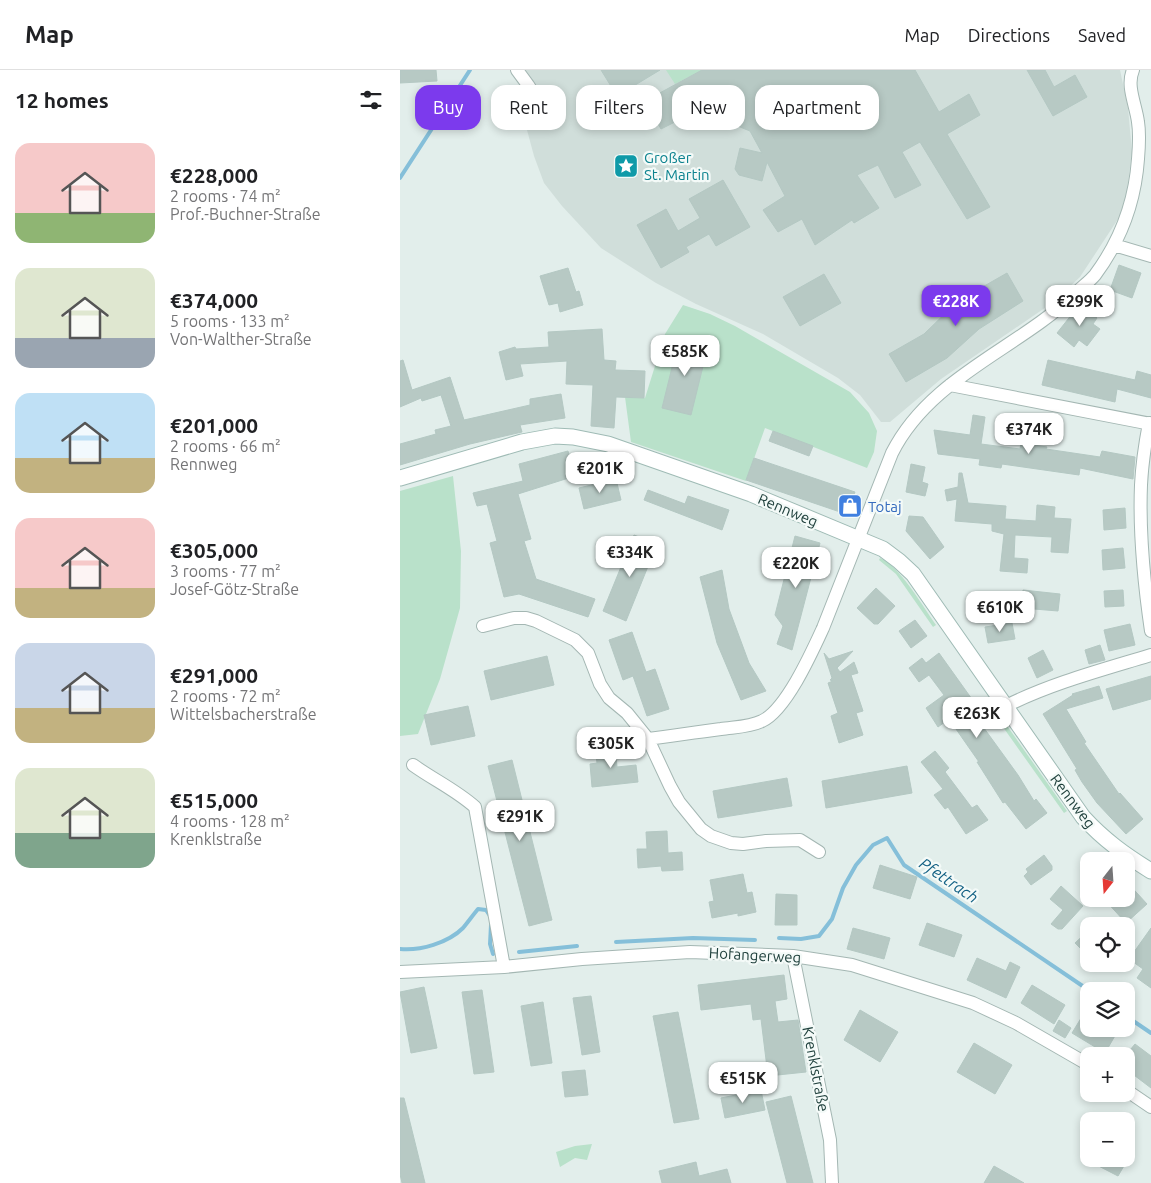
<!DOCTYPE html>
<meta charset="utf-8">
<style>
body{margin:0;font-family:Ubuntu,sans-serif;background:#f6f6f6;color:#202124;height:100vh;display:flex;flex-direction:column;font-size:19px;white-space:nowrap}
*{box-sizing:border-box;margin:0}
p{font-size:16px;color:#757577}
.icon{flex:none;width:28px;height:28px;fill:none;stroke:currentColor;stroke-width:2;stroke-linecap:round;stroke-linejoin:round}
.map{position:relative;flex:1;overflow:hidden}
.side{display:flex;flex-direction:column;background:#fff;width:400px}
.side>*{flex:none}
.guide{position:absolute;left:15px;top:15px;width:475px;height:45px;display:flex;gap:10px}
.needle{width:32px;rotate:197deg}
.controls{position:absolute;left:680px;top:782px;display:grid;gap:10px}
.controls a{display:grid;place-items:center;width:55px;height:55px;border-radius:10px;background:#fff;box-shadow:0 2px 8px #0003;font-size:25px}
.price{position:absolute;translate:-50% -42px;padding:0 11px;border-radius:10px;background:#fff;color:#222;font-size:16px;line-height:32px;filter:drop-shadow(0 1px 2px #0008)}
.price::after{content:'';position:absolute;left:50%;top:30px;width:15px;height:11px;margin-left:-8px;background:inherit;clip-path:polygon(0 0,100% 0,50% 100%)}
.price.active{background:#7c3aed;color:#fff}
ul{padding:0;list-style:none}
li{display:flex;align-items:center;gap:15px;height:125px;padding:0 15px}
li span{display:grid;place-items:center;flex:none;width:140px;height:100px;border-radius:15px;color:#555}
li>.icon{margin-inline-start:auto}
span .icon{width:60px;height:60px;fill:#fffc;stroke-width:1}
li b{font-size:21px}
h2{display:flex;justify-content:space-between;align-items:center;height:60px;padding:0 15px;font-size:21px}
.tag{padding:0 18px;border-radius:15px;background:#fff;box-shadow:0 2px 8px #0003;font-size:18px;line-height:45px}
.tag.active{background:#7c3aed;color:#fff}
header{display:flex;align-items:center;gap:30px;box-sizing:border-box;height:70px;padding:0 25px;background:#fff;border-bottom:1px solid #e0e0e0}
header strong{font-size:24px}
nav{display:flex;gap:28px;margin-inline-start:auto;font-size:18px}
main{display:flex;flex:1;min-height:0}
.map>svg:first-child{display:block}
.built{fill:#d0deda}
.green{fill:#b9e1ca}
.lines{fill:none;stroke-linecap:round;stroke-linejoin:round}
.stream{stroke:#85bfd9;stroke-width:4}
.building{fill:#b7c9c4;stroke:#b4c8c3}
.minor-casing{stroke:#a4b7b3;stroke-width:14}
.secondary-casing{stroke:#9fbbb5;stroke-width:17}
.minor{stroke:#fff;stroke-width:12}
.secondary{stroke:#fff;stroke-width:15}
.labels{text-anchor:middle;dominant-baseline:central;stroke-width:4.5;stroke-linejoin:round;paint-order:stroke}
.culture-label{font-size:15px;fill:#0d838f;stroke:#f4faf8;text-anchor:start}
.shop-label{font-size:15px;fill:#366cbe;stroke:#f4faf8;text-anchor:start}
.street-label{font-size:15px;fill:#20413d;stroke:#f4faf8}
.water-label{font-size:16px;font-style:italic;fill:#136184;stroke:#f4faf8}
</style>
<header>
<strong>Map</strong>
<nav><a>Map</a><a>Directions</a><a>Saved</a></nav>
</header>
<main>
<section class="side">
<h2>12 homes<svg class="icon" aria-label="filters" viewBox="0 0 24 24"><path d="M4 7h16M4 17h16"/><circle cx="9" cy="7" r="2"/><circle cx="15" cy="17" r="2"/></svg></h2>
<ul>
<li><span style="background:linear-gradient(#f6c9c9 70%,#8fb573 0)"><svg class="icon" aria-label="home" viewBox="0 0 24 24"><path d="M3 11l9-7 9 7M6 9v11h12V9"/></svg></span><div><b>€228,000</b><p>2 rooms · 74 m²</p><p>Prof.-Buchner-Straße</p></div></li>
<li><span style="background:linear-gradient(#dfe7d0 70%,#9aa5b1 0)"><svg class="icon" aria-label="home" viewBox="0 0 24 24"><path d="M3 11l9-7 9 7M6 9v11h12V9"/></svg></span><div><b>€374,000</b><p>5 rooms · 133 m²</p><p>Von-Walther-Straße</p></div></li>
<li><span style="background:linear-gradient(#bfe0f5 65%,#c2b280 0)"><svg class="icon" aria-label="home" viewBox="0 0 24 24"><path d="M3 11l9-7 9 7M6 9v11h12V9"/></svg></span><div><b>€201,000</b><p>2 rooms · 66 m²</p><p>Rennweg</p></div></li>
<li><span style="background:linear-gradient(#f6c9c9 70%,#c2b280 0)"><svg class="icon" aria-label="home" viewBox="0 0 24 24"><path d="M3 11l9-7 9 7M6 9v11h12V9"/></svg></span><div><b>€305,000</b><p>3 rooms · 77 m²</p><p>Josef-Götz-Straße</p></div></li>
<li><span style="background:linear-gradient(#c9d6e8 65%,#c2b280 0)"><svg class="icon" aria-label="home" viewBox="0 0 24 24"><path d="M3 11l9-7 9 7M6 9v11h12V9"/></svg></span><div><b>€291,000</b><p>2 rooms · 72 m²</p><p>Wittelsbacherstraße</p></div></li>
<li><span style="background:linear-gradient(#dfe7d0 65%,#7fa58c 0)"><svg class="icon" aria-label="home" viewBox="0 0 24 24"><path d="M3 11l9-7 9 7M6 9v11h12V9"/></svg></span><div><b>€515,000</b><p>4 rooms · 128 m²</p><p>Krenklstraße</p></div></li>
</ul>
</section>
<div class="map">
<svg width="751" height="1113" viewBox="0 0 751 1113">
<rect width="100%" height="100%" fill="#e2eeeb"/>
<!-- built -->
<path class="built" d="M 117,0 L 720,0 L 728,38 L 732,82 L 727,121 L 720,146 L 680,207 L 652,233 L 541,309 L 490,352 L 481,352 L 460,325 L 438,308 L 363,264 L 296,234 L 256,213 L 201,178 L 162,136 L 144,113 L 134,86 L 127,60 L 125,41 L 134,42 L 128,15 Z"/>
<!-- green -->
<path class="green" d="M 266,0 L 302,0 L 275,14 Z
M 283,235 L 310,244 L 335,256 L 450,322 L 469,343 L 477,361 L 474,382 L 467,398 L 365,358 L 346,411 L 231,372 L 225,327 L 245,328 L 265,264 Z
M 53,406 L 61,481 L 60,538 L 40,609 L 18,664 L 0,666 L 0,421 Z
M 480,488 C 500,496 523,537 536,555 L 533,557 L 496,504 L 479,490 Z
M 596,640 L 667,741 L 664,743 L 593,643 Z
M 192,1074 L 187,1090 L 175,1088 L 160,1097 L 156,1082 L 175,1076 Z"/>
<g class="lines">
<!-- stream -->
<path class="stream" d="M 0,108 L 70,0
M 91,855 L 90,874 L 93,884
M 379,868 L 401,869 L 419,866 L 432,849 L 443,818 L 456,795 L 473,775 L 487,768 L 504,795 L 690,921
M 216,872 L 293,868 L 355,870
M 0,879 C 20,881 48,873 63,858 C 68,852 73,845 78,839 L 86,840 L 90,846
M 119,882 L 177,876
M 726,946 L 751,963"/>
</g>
<!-- building -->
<path class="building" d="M 0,0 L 36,0 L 37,11 L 0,13 Z
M 201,0 L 260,0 L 217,26 Z
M 302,0 L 515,0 L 539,42 L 569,24 L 580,45 L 547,64 L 590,137 L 567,149 L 520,72 L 502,82 L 521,115 L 495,128 L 478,95 L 457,105 L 479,138 L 454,153 L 452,150 L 415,175 L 402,149 L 378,162 L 363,140 L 385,126 L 367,92 L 362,111 L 339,105 L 335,99 L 340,78 L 362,83 L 350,61 L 335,55 L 339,41 L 330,24 L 261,59 L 245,31 Z
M 627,0 L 645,0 L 654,17 L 675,5 L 687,27 L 653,46 Z
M 323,110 L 350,157 L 316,176 L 309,164 L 286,177 L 289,182 L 261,198 L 237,155 L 266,139 L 278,161 L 300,148 L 289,129 Z
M 719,195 L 741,203 L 732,228 L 710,220 Z
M 168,198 L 176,222 L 179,221 L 183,235 L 160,242 L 158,233 L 149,235 L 140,206 Z
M 607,203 L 623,231 L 579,259 L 547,288 L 506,312 L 489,284 L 524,264 L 558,231 Z
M 424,204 L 441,233 L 400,256 L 383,227 Z
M 680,234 L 697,248 L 693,254 L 700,259 L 687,276 L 679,270 L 674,277 L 657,263 Z
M 202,259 L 204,290 L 216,291 L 215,300 L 245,301 L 244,328 L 216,327 L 214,358 L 191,356 L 193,315 L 166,314 L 167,291 L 120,294 L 123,306 L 106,310 L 99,282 L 115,277 L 116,279 L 149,277 L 148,262 Z
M 279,269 L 308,276 L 291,345 L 262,338 Z
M 3,290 L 12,320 L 50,307 L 64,350 L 130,335 L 130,329 L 161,324 L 165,348 L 120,355 L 122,362 L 70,374 L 0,395 L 0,374 L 36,364 L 35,360 L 51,356 L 41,325 L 22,331 L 21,328 L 0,337 L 0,291 Z
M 648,290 L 735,310 L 737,301 L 751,305 L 751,328 L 717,319 L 715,332 L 642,315 Z
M 573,345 L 585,347 L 581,374 L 620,379 L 621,373 L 647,377 L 646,379 L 700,387 L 702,381 L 735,387 L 733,409 L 680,398 L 679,405 L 602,394 L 601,398 L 579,395 L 580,389 L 538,384 L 534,360 L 570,365 Z
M 373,361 L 413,376 L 409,386 L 369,371 Z
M 168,381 L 175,406 L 118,424 L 131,469 L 124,471 L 136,509 L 195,529 L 188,547 L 119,524 L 104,527 L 90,473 L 97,471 L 87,434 L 77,436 L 73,423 L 123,411 L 119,394 Z
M 354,388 L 455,422 L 446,444 L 346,410 Z
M 511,394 L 525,397 L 522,412 L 528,414 L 525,426 L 506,422 Z
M 559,403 L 562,403 L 568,433 L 606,436 L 605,449 L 636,451 L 637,435 L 655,437 L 654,448 L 671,449 L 668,483 L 651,482 L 652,467 L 615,465 L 614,488 L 628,489 L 627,503 L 600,501 L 604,464 L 592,461 L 592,454 L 555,451 L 557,429 L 547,431 L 545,420 L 558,417 Z
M 216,409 L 221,430 L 184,439 L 179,418 Z
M 248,420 L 285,434 L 288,426 L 329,440 L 322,460 L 244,430 Z
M 725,438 L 726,458 L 704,460 L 703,440 Z
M 509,446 L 523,447 L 544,477 L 530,489 L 506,461 Z
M 234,465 L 257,474 L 226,551 L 203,541 Z
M 395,466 L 420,473 L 392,580 L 377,574 L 383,556 L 375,545 Z
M 723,478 L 725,498 L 703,500 L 702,480 Z
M 322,500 L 329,539 L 349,593 L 366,621 L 341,630 L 317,573 L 300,507 Z
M 476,518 L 495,536 L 478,554 L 474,554 L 457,538 Z
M 623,520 L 660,524 L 658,541 L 622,538 Z
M 723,520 L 724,536 L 705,537 L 704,521 Z
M 515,550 L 527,566 L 511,578 L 499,561 Z
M 612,553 L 615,569 L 588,573 L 585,557 Z
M 730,554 L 735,575 L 709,581 L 704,560 Z
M 232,562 L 246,602 L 255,599 L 269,639 L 247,646 L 233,606 L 223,610 L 209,570 Z
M 700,575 L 705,590 L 689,594 L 685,580 Z
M 643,580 L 653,600 L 637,608 L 628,588 Z
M 453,581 L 437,598 L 440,602 L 454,592 L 458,603 L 451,605 L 463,641 L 456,643 L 463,665 L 439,673 L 431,646 L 438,643 L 428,613 L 433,611 L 430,610 L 432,608 L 424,583 L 429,589 Z
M 539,583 L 574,632 L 568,636 L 618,705 L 634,731 L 636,729 L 647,743 L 626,759 L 605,732 L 603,733 L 577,692 L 579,692 L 549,649 L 538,657 L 526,638 L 544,625 L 529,605 L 519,612 L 509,598 L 522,588 L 526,593 Z
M 147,586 L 154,615 L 91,630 L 84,601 Z
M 751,606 L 751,629 L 713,640 L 706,619 Z
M 699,616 L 703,628 L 666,639 L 686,672 L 684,673 L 719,724 L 720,723 L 743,749 L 726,764 L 697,733 L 682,712 L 675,700 L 677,699 L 643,644 L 673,625 L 672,624 Z
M 68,636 L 75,666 L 31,675 L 24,645 Z
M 215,675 L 217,697 L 236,695 L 238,712 L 192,717 L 190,694 L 197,693 L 195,677 Z
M 535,681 L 549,698 L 545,702 L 572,738 L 577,735 L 588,750 L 566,764 L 548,737 L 545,739 L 534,725 L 543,719 L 521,692 Z
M 112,690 L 152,850 L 129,856 L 88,696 Z
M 507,696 L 512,723 L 426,738 L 422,711 Z
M 387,708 L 392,736 L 318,748 L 313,721 Z
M 267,761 L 268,783 L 282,782 L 283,800 L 262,801 L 261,796 L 238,798 L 237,779 L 247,779 L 246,762 Z
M 644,785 L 652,796 L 652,800 L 631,815 L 624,806 L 628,802 L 626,799 Z
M 480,795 L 517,807 L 510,829 L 473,818 Z
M 343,804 L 347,823 L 352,822 L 356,842 L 338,846 L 338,843 L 312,848 L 309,832 L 314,831 L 310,810 Z
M 726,811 L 747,834 L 726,853 L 704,829 L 726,829 Z
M 661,816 L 683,836 L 662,859 L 658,859 L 651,854 L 663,840 L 650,829 Z
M 376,824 L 397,825 L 397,855 L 375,855 Z
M 527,853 L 562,865 L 554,887 L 519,875 Z
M 453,858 L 490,868 L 484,889 L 447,879 Z
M 751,858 L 751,918 L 737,908 L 743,899 L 729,889 Z
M 689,860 L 689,887 L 675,873 Z
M 577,888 L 606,901 L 610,892 L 620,897 L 606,928 L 567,910 Z
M 384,905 L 387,929 L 375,931 L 378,952 L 398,950 L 406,1002 L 368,1006 L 361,949 L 353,950 L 351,934 L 301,940 L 298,915 Z
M 632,915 L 665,935 L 654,954 L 621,933 Z
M 24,917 L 37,978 L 11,983 L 0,922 Z
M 82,920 L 94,1002 L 74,1004 L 62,922 Z
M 191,926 L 200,982 L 182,985 L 173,928 Z
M 143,932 L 152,993 L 131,996 L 121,936 Z
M 689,935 L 689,959 L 707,959 L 716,964 L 705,983 L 672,963 Z
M 460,940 L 498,962 L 480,992 L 444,970 Z
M 278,942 L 299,1049 L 274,1053 L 253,946 Z
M 659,950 L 671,958 L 665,968 L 653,961 Z
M 574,973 L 612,995 L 595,1024 L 557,1002 Z
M 735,974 L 751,986 L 751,1018 L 726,999 L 726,985 Z
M 185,1000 L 188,1025 L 165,1027 L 162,1002 Z
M 361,1020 L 365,1040 L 325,1048 L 321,1028 Z
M 391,1026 L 413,1113 L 387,1113 L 366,1032 Z
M 0,1028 L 4,1028 L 25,1113 L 2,1113 L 0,1104 Z
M 685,1089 L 728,1089 L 718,1106 Z
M 296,1092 L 299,1106 L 327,1099 L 331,1113 L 262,1113 L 259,1101 Z
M 594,1096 L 624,1113 L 584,1113 Z"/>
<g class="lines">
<defs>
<path id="minor" d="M 117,0 L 128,15 L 141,36
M 714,175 L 751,186
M 550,315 L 751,354
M 749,353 C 745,374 742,394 741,415 C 739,463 744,513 751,561
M 83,556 L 114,548 L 126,548 L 136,551 L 175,570 L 188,583 L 200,614 L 209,628 L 227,643 L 248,669 L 270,716 L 279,732 L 301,759 L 311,766 L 331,773 L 343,774 L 366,771 L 400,770 L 419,782
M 606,636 C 652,613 702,600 751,585
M 248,669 C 272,666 296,662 321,659 C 334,657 350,657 362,651 C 386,640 412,582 423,558 L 492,383 C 530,307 618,279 676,223 C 682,217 690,211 695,205 C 721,170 735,132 738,89 C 739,77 740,64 738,52 C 736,35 726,16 733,0
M 13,695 C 34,710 56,720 75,737 L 104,897
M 393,886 L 430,1070 L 432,1113
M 0,902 L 104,897 L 182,889 L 290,882 L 393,886 L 452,895 L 573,933 L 616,953 L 689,995
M 726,1020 L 751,1037"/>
<path id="secondary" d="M 0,408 L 122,372 L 155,366 L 173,367 L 208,374 L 351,424 L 483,479 L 499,491 L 513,504 L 683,747 C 704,770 725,785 751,801"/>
</defs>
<!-- minor casing -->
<use href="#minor" class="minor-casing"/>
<!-- secondary casing -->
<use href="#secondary" class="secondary-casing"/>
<!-- minor -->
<use href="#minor" class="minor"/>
<!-- secondary -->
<use href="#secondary" class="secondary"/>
</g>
<!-- icons -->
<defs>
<symbol id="sight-square" viewBox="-11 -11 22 22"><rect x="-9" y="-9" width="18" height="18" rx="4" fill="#0f9aa8" stroke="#f4faf8"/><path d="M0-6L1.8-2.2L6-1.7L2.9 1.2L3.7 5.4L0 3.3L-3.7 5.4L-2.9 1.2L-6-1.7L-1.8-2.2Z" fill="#fff"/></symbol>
<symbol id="shop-square" viewBox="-11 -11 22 22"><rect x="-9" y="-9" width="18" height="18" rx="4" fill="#3f7fe0" stroke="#f4faf8"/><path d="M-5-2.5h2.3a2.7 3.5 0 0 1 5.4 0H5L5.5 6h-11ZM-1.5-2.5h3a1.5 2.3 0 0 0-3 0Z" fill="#fff"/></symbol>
</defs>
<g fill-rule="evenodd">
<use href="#sight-square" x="212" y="82" width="28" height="28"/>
<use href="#shop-square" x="436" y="422" width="28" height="28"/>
</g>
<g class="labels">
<!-- culture labels -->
<g class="culture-label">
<text x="244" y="87">Großer<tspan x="244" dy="17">St. Martin</tspan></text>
</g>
<!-- shop labels -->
<g class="shop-label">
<text x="468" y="436">Totaj</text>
</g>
<!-- street labels -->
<g class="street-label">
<text transform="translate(388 440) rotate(23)">Rennweg</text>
<text transform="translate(673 731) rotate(53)">Rennweg</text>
<text transform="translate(355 885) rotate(3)">Hofangerweg</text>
<text transform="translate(416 999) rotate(79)">Krenklstraße</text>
</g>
<!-- water labels -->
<g class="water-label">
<text transform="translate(549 810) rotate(34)">Pfettrach</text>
</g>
</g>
</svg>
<div class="controls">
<a><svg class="needle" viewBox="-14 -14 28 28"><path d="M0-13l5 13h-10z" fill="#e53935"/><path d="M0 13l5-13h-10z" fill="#757577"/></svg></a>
<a><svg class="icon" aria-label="locate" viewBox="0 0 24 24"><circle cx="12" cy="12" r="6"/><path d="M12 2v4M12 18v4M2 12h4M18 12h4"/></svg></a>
<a><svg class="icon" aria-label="layers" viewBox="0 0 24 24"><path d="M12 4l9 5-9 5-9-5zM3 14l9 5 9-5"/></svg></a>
<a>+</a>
<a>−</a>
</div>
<b class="price active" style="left:556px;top:257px">€228K</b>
<b class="price" style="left:680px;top:257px">€299K</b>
<b class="price" style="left:285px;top:307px">€585K</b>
<b class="price" style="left:629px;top:385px">€374K</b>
<b class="price" style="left:200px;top:424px">€201K</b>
<b class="price" style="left:230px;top:508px">€334K</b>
<b class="price" style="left:396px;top:519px">€220K</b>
<b class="price" style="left:600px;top:563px">€610K</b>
<b class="price" style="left:577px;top:669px">€263K</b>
<b class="price" style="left:211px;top:699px">€305K</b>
<b class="price" style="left:120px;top:772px">€291K</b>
<b class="price" style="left:343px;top:1034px">€515K</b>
<div class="guide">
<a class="tag active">Buy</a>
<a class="tag">Rent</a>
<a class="tag">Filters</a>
<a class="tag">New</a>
<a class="tag">Apartment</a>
</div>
</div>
</main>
